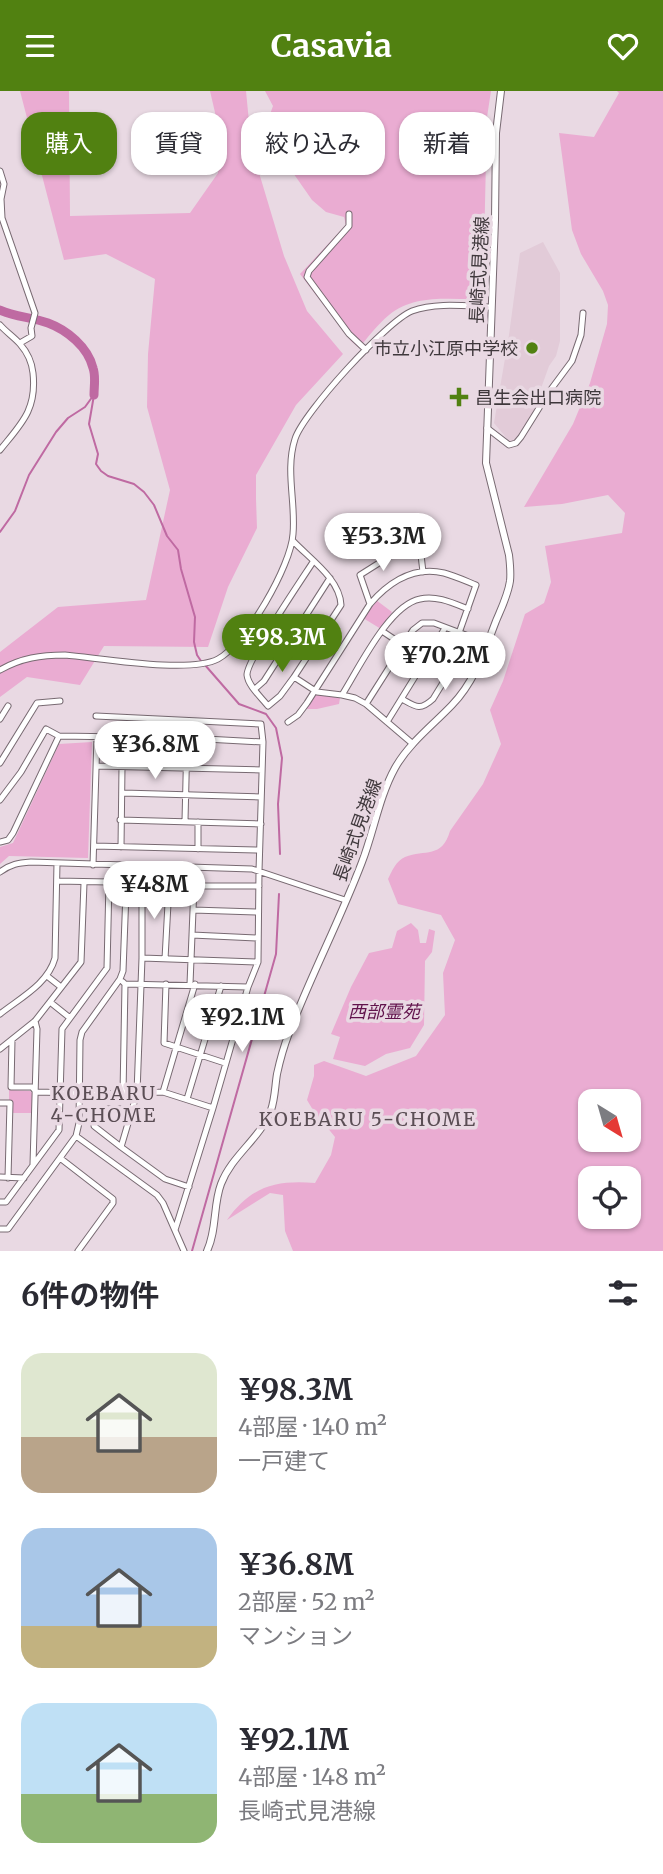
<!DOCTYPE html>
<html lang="ja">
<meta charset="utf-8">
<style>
body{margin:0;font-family:Merriweather,"Noto Sans JP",serif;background:#f2f2f3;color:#2b2b33;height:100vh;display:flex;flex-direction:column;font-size:26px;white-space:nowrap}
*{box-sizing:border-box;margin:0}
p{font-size:23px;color:#7c7c81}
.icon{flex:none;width:38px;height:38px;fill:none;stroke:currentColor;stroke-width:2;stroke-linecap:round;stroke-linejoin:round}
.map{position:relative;height:1160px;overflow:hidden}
.side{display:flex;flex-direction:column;background:#fff;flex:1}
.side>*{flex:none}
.hud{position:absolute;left:21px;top:21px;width:621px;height:63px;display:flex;gap:14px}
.needle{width:46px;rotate:143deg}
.controls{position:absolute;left:578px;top:998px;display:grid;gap:14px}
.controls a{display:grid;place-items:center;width:63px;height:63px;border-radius:14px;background:#fff;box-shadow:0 2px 5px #0004;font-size:35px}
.price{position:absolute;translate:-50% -60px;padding:0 16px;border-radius:24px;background:#fff;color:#222;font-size:23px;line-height:46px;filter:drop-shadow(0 2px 4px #0008)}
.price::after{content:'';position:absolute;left:50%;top:42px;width:21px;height:16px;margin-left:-10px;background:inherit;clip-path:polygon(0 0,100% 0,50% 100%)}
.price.selected{background:#518111;color:#fff}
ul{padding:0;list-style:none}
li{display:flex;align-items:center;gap:21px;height:175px;padding:0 21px}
li span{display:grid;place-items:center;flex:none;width:196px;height:140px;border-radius:21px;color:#555}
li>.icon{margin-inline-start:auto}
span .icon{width:84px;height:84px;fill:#fffc;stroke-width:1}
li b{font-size:30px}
h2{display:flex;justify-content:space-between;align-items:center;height:84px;padding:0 21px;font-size:30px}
.pill{padding:0 24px;border-radius:21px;background:#fff;box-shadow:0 2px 5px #0004;font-size:24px;line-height:63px}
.pill.selected{background:#518111;color:#fff}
header{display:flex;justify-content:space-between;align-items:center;height:91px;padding:0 21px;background:#518111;color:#fff;font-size:32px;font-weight:700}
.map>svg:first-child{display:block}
.built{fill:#e2cbd8}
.green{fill:#eaacd2;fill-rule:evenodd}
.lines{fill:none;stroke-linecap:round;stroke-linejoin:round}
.stream{stroke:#bf6aa2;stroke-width:2}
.river{stroke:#bf6aa2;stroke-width:9}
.minor-casing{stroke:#786a72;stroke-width:7}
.major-casing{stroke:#786a72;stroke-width:8}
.minor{stroke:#fff;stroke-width:5}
.major{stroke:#fff;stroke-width:6}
.poi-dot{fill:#518111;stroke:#e9d9e3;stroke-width:2.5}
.labels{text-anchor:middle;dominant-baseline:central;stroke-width:7;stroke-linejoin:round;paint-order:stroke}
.street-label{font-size:18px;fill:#3f383c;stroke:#e9d9e3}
.poi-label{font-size:18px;fill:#3f383c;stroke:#e9d9e3;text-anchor:end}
.park-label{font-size:18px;font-style:italic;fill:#61134c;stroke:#e9d9e3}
.neighbourhood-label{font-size:19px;letter-spacing:2px;fill:#5b4e55;stroke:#e9d9e3}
</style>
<header><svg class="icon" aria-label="menu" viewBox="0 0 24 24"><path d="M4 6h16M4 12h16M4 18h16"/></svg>Casavia<svg class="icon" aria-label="heart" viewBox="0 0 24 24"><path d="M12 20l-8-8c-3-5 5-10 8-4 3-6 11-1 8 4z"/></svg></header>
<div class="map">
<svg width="663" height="1160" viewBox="0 0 663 1160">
<rect width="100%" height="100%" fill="#e9d9e3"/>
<!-- built -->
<path class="built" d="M 543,151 L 560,182 L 560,250 L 556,265 L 549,275 L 535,314 L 534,322 L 515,350 L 509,350 L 494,332 L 509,244 L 520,162 Z"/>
<!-- green -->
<path class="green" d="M 20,0 L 69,0 L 70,125 L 190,122 L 218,82 L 217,30 L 210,0 L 246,0 L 249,31 L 257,75 L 284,165 L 307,220 L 343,263 L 296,314 L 256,384 L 256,408 L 257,437 L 228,496 L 208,556 L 104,555 L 80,594 L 27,586 L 0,606 L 0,561 L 58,516 L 146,509 L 170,399 L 147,316 L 148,263 L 155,188 L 106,163 L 64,169 Z
M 265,0 L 491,0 L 487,26 L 483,200 L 474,208 C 444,208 413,204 389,224 C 378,233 368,246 359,257 L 351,250 L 300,183 L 346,134 L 344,126 L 326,121 L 312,109 L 268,46 L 269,26 L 273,15 Z
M 617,0 L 663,0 L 663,1160 L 293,1160 L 285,1140 L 283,1104 L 270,1102 L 227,1129 C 251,1095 276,1089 315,1092 L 331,1064 L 335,1046 L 313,1019 L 307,1009 L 314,985 L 314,974 L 324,970 L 366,985 L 416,965 L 445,924 L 443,882 L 455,849 L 441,824 L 398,813 L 388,788 C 392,780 396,770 405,766 C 425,758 442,768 450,740 L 483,693 L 501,653 L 490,619 L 503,590 L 525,523 L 544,512 L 551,491 L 545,455 L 622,442 L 625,422 L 608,404 L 562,413 L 524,416 L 573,333 L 590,292 L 607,233 L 608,214 L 603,200 L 581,163 L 572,139 L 559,42 L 594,46 L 619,2 ZM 590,1010 L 628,1010 L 628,1048 L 590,1048 ZM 590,1087 L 628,1087 L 628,1125 L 590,1125 Z
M 376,509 L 392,521 L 381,538 L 363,527 Z
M 316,603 L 340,607 L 339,613 L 317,618 L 306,618 Z
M 92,651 L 88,767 L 9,765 L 0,773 L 0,756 L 13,752 L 59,653 Z
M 411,832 L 418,839 L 420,852 L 426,852 L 429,838 L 435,840 L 432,861 L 425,870 L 424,934 L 410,957 L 386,963 L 365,975 L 333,968 L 340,946 L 331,943 L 351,896 L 369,862 L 392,857 L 397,840 Z
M 9,999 L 30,1000 L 33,1003 L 32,1022 L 13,1022 L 13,1010 L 9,1009 Z"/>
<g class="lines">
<!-- stream -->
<path class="stream" d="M 94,304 L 89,333 L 98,363 L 96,373 L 101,380 L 108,385 L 134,393 L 144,401 L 154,414 L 167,445 L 178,459 L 181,478 L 195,526 L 194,551 L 197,564 L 201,570
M 0,441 L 15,420 L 29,384 L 56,341 L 68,327 L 85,316 L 93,305
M 205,574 L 239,613 L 266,623 L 276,637 L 282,667 L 278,713 L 280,763
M 192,1160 L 276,863 L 279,803"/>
<!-- river -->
<path class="river" d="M 0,219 C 15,226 32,226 48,232 C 67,239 88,256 93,277 C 96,285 94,295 94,304"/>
<defs>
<path id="minor" d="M 0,80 L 4,93 L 1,108 L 2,127 L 35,222 L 31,237 L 32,245 L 20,252
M 349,123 L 349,135 L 309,180 L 307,186 L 349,243 L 366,259
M 0,234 C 6,241 14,246 20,253 C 27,261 32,272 33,282 C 37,319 21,333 0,359
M 487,337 L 509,354 L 516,352 L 521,346 L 549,301 L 572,270 L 581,244 L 583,222
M 293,450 C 310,468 340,488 341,514 L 294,586 L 317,601 L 342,604 L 355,607 L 366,613 L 413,653
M 370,513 L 360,484 L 398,460 L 421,464 L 423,481
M 382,540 L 403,554
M 0,579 C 21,567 41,564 65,564 C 100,567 189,583 218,568 C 246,553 291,475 293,443 C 296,412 285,379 295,348 C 303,322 387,230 412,220 C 436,211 465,215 491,216
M 294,586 L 280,605 L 268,615 C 262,607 248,595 247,584 C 246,570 302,488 313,471
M 255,598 L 264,590 L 330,487
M 342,604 C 359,577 389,514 420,508 C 436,504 453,512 468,518
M 402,608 C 416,616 420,620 433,608 L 471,546
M 366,613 L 413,539 L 422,532 L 434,532 L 487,552
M 96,625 L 261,633 L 263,651 L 259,780 L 258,871 L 248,896 L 213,1017 L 175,1139
M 0,628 L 8,615
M 288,631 L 298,624 L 307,612 L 370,513 C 389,491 414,475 444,482 C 455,485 466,490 476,494 L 459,542
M 387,631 L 445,537
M 0,672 L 37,612 L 60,610
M 97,675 L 262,679
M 123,702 L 261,706
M 0,709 L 21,681 L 46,638 L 59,645
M 120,729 L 261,733
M 185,730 L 187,647
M 0,751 L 8,749 L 13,742 L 59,645 L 187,647 L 263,651
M 94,755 L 259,759
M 121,756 L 122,676
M 198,758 L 198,731
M 93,774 L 97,646
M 0,781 C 11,773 18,772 31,771 L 252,778 L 345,809
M 126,792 L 194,795 L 259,795
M 142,793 L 142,867 L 137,1002 L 121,1056 L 165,1088 L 189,1096
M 193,819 L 258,821
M 192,844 L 258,847
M 142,867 L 258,871
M 165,868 L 169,794
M 47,885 L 61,896
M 123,891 L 125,893 L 248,896
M 166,893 L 164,952 L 225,972
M 190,893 L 194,795
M 50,911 L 70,927
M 0,923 C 20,907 48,893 55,867 L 57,772
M 12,949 L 11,996 L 32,996 L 36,1001 L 123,1003 L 125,893
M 0,958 L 35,930 L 81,871 L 84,792
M 163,1001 L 195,893
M 137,1002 L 163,1001 L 213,1017
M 187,1008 L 221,895
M 0,1012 L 10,1012 L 8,1087
M 76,1045 L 157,1104 L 163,1112 L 184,1160
M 121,1056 L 94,1035 L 95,1018 L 131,1018
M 60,1067 L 113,1108 L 113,1112 L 78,1160
M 33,1073 L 37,938 L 35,930
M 0,1086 L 24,1087
M 0,1111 L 6,1111 L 59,1039 L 62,938 L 107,877 L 109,791 L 57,790
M 0,1138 L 8,1138 L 76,1045 L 79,1032 L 80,949 L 82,941 L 120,888 L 123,880 L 127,775"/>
<path id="major" d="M 207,1160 C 217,1139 213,1114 221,1093 C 232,1064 260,1048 271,1019 C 275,1008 275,995 277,983 C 280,969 284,955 289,942 C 311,884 340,829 362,771 C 374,740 379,706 395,677 C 409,652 433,634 452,614 C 475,590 484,561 496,530 C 501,518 508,504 510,490 C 511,481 510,473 509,464 L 486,372 L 495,129 L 496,42 L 501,0"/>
</defs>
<!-- minor casing -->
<use href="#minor" class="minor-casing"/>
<!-- major casing -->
<use href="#major" class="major-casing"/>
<!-- minor -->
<use href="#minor" class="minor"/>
<!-- major -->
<use href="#major" class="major"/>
</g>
<!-- markers -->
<g class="poi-dot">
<circle cx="532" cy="257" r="7"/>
<path d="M455.5 295.5h7v7h7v7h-7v7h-7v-7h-7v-7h7z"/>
</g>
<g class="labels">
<!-- street labels -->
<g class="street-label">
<text transform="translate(479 179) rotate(-87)">長崎式見港線</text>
<text transform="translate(357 739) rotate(-70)">長崎式見港線</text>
</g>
<!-- poi labels -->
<g class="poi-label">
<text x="518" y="257">市立小江原中学校</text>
<text x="475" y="306" text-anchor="start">昌生会出口病院</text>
</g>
<!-- park labels -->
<g class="park-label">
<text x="384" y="920">西部霊苑</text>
</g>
<!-- neighbourhood labels -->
<g class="neighbourhood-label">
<text x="104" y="1002">KOEBARU<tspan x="104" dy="22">4-CHOME</tspan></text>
<text x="368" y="1028">KOEBARU 5-CHOME</text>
</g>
</g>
</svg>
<div class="controls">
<a><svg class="needle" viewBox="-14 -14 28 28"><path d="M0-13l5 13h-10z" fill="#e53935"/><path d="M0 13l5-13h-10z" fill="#7c7c81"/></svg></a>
<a><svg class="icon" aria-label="locate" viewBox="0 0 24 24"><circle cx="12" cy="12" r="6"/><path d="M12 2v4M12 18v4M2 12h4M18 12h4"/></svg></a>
</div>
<b class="price" style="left:383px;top:482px">¥53.3M</b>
<b class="price selected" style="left:282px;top:583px">¥98.3M</b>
<b class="price" style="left:445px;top:601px">¥70.2M</b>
<b class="price" style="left:155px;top:690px">¥36.8M</b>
<b class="price" style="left:154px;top:830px">¥48M</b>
<b class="price" style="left:242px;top:963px">¥92.1M</b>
<div class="hud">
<a class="pill selected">購入</a>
<a class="pill">賃貸</a>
<a class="pill">絞り込み</a>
<a class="pill">新着</a>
</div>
</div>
<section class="side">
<h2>6件の物件<svg class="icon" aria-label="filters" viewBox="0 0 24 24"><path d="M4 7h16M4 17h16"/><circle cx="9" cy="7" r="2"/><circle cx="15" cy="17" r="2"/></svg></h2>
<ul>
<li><span style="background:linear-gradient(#dfe7d0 60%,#b9a48a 0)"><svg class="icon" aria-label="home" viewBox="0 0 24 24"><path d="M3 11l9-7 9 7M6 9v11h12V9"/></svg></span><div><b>¥98.3M</b><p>4部屋 · 140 m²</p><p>一戸建て</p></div></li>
<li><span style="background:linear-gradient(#a9c7e8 70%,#c2b280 0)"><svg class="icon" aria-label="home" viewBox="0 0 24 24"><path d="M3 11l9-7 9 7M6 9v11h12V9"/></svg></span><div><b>¥36.8M</b><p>2部屋 · 52 m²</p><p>マンション</p></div></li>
<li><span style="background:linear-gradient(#bfe0f5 65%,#8fb573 0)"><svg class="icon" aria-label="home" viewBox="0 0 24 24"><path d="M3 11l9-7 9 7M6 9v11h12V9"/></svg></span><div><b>¥92.1M</b><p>4部屋 · 148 m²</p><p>長崎式見港線</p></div></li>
</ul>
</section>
